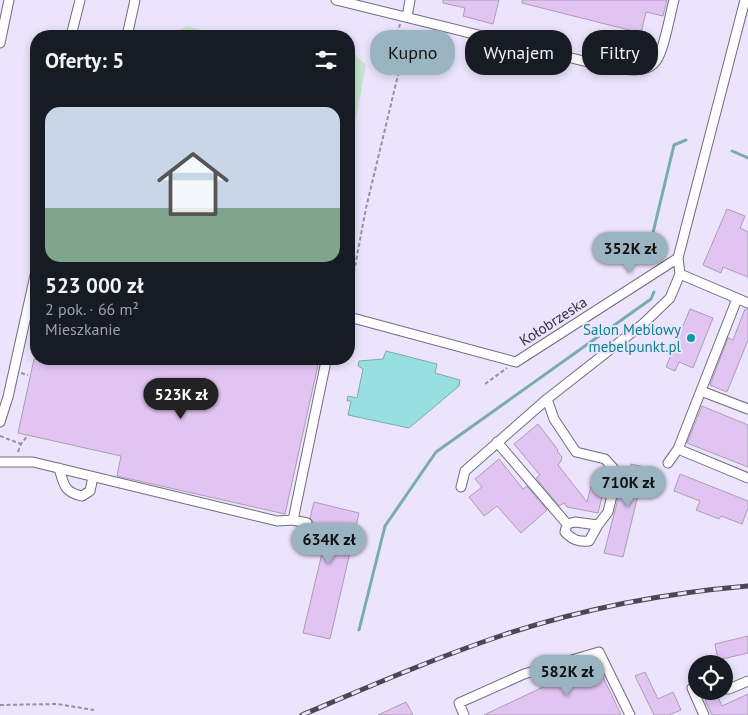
<!DOCTYPE html>
<html lang="pl">
<meta charset="utf-8">
<style>
body{margin:0;font-family:"PT Sans",sans-serif;background:#20242c;color:#f1f3f6;height:100vh;display:flex;flex-direction:column;font-size:19px;white-space:nowrap}
*{box-sizing:border-box;margin:0}
p{font-size:16px;color:#9ea1a6}
.icon{flex:none;width:28px;height:28px;fill:none;stroke:currentColor;stroke-width:2;stroke-linecap:round;stroke-linejoin:round}
.map{position:relative;flex:1;overflow:hidden}
.panel{position:absolute;left:30px;top:30px;width:325px;height:335px;display:flex;flex-direction:column;background:#171b24;border-radius:20px;box-shadow:0 2px 8px #0003}
.panel>*{flex:none}
.banner{position:absolute;left:370px;top:30px;width:302px;height:45px;display:flex;gap:10px}
.tools{position:absolute;left:688px;top:655px;display:grid;gap:10px}
.tools a{display:grid;place-items:center;width:45px;height:45px;border-radius:50%;background:#171b24;box-shadow:0 2px 8px #0003;font-size:25px}
.price{position:absolute;translate:-50% -42px;padding:0 11px;border-radius:18px;background:#9bb4c2;color:#111;font-size:16px;line-height:32px;filter:drop-shadow(0 1px 2px #0008)}
.price::after{content:'';position:absolute;left:50%;top:30px;width:15px;height:11px;margin-left:-8px;background:inherit;clip-path:polygon(0 0,100% 0,50% 100%)}
.price.on{background:#222;color:#fff}
ul{padding:0;list-style:none}
li{display:grid;align-content:center;gap:10px;height:265px;padding:0 15px}
li+li{border-top:1px solid #363941}
li span{display:grid;place-items:center;height:155px;border-radius:15px;color:#555}
li>.icon{margin-inline-start:auto}
span .icon{width:90px;height:90px;fill:#fffc;stroke-width:1}
li b{font-size:21px}
h2{display:flex;justify-content:space-between;align-items:center;height:60px;padding:0 15px;font-size:21px}
.pill{padding:0 18px;border-radius:20px;background:#171b24;box-shadow:0 2px 8px #0003;font-size:18px;line-height:45px}
.pill.on{background:#9bb4c2;color:#111}
.map>svg:first-child{display:block}
.green{fill:#c4e4cc}
.water{fill:#98dfe1;stroke:#7aabaf}
.lines{fill:none;stroke-linecap:round;stroke-linejoin:round}
.stream{stroke:#7aabaf;stroke-width:3}
.building{fill:#e2c4f2;stroke:#ab9db2}
.minor-casing{stroke:#726a7f;stroke-width:11}
.path{stroke:#9690a1;stroke-width:2;stroke-dasharray:4 2.5;stroke-linecap:butt}
.minor{stroke:#fff;stroke-width:9}
.rail-casing{stroke:#4b4853;stroke-width:5}
.rail{stroke:#ece4fc;stroke-width:3;stroke-dasharray:9;stroke-linecap:butt}
.culture-dot{fill:#0f9aa8;stroke:#ece4fc;stroke-width:2}
.labels{text-anchor:middle;dominant-baseline:central;stroke-width:4;stroke-linejoin:round;paint-order:stroke}
.street-label{font-size:15px;fill:#35323b;stroke:#ece4fc}
.culture-label{font-size:15px;fill:#0d838f;stroke:#ece4fc;text-anchor:end}
</style>
<div class="map">
<svg width="748" height="715" viewBox="0 0 748 715">
<rect width="100%" height="100%" fill="#ece4fc"/>
<!-- green -->
<path class="green" d="M 187,26 L 222,36 L 167,36 Z
M 349,49 L 366,65 L 349,155 Z"/>
<!-- water -->
<path class="water" d="M 386,351 L 437,364 L 435,373 L 460,380 L 459,386 L 409,428 L 348,415 L 351,401 L 347,401 L 348,396 L 357,398 L 363,369 L 358,366 L 359,361 L 383,359 Z"/>
<g class="lines">
<!-- stream -->
<path class="stream" d="M 732,151 L 748,158
M 646,262 L 674,145 L 686,140
M 359,630 L 385,526 L 436,452 L 651,299 L 654,292"/>
</g>
<!-- building -->
<path class="building" d="M 443,0 L 499,0 L 493,24 L 463,16 L 465,8 L 443,3 Z
M 522,0 L 667,0 L 663,16 L 646,12 L 641,33 L 522,3 Z
M 727,209 L 745,216 L 740,228 L 748,232 L 748,277 L 723,267 L 721,273 L 703,265 Z
M 690,309 L 713,318 L 693,368 L 679,362 L 675,371 L 666,367 Z
M 745,309 L 748,309 L 748,340 L 727,392 L 710,385 L 728,338 L 733,340 Z
M 34,359 L 292,359 L 318,365 L 285,514 L 117,476 L 121,456 L 18,433 Z
M 702,406 L 748,425 L 748,467 L 687,443 Z
M 538,424 L 558,450 L 557,451 L 562,457 L 561,461 L 558,465 L 587,502 L 591,486 L 604,489 L 598,513 L 567,507 L 564,503 L 559,506 L 536,478 L 540,475 L 514,444 Z
M 499,459 L 523,489 L 527,486 L 547,510 L 521,533 L 497,506 L 484,516 L 469,497 L 482,487 L 475,479 Z
M 631,464 L 654,469 L 647,497 L 638,495 L 623,557 L 604,553 L 623,480 L 627,481 Z
M 680,474 L 748,501 L 748,508 L 742,524 L 721,516 L 719,519 L 696,510 L 700,501 L 674,491 Z
M 314,502 L 359,513 L 330,639 L 303,633 L 324,545 L 305,540 L 307,529 L 311,528 L 313,525 L 313,521 L 310,518 Z
M 748,636 L 748,653 L 718,660 L 715,644 Z
M 596,662 L 621,715 L 484,715 Z
M 645,672 L 658,699 L 673,692 L 681,710 L 669,715 L 654,715 L 635,676 Z
M 748,694 L 748,715 L 712,715 L 705,700 L 717,695 L 722,706 Z
M 406,702 L 413,715 L 378,715 Z"/>
<g class="lines">
<defs>
<path id="minor" d="M 336,0 L 608,67 C 619,68 632,72 643,69 C 648,68 653,65 656,61 C 664,51 670,14 674,0
M 407,17 L 410,0
M 71,36 L 80,0
M 127,36 L 135,0
M 0,43 L 9,0
M 678,258 L 680,274 L 748,303
M 349,317 L 516,362 L 678,258 L 745,0
M 701,391 L 748,409
M 547,399 L 554,419 L 576,452 L 605,459 L 614,469 L 615,483 L 608,512 L 598,525 L 575,522 L 567,524 L 565,532 C 573,540 578,542 589,541 L 598,525
M 0,422 L 8,397 L 36,271
M 497,442 L 567,524
M 678,449 L 748,478
M 0,462 L 33,462 L 277,521 L 293,520 L 307,523
M 668,463 L 678,449 L 737,299
M 59,468 C 64,485 64,492 82,496 L 90,491 L 93,477
M 461,487 L 465,471 L 547,399 L 644,323 L 670,298 L 680,274
M 293,520 L 325,366 L 326,359
M 692,688 L 704,715
M 724,689 L 729,689 L 748,681
M 464,715 L 459,703 L 524,674 L 599,652 L 630,715"/>
</defs>
<!-- minor casing -->
<use href="#minor" class="minor-casing"/>
<!-- path -->
<path class="path" d="M 349,298 L 366,208 L 404,50 L 396,38 L 400,24
M 21,373 L 28,375
M 485,384 L 507,368
M 0,436 L 21,444
M 18,452 L 21,444 L 28,435
M 0,705 L 57,704 L 94,710"/>
<!-- minor -->
<use href="#minor" class="minor"/>
<defs>
<path id="rail" d="M 302,715 C 368,687 435,658 503,635 C 582,609 665,593 748,586"/>
</defs>
<!-- rail casing -->
<use href="#rail" class="rail-casing"/>
<!-- rail -->
<use href="#rail" class="rail"/>
</g>
<!-- markers -->
<circle class="culture-dot" cx="691" cy="338" r="5"/>
<g class="labels">
<!-- street labels -->
<g class="street-label">
<text transform="translate(553 321) rotate(-33)">Kołobrzeska</text>
</g>
<!-- culture labels -->
<g class="culture-label">
<text x="681" y="329">Salon Meblowy<tspan x="681" dy="17">mebelpunkt.pl</tspan></text>
</g>
</g>
</svg>
<div class="tools">
<a><svg class="icon" aria-label="locate" viewBox="0 0 24 24"><circle cx="12" cy="12" r="6"/><path d="M12 2v4M12 18v4M2 12h4M18 12h4"/></svg></a>
</div>
<b class="price" style="left:630px;top:274px">352K zł</b>
<b class="price on" style="left:181px;top:420px">523K zł</b>
<b class="price" style="left:628px;top:508px">710K zł</b>
<b class="price" style="left:329px;top:565px">634K zł</b>
<b class="price" style="left:567px;top:697px">582K zł</b>
<div class="banner">
<a class="pill on">Kupno</a>
<a class="pill">Wynajem</a>
<a class="pill">Filtry</a>
</div>
<section class="panel">
<h2>Oferty: 5<svg class="icon" aria-label="filters" viewBox="0 0 24 24"><path d="M4 7h16M4 17h16"/><circle cx="9" cy="7" r="2"/><circle cx="15" cy="17" r="2"/></svg></h2>
<ul>
<li><span style="background:linear-gradient(#c9d6e8 65%,#7fa58c 0)"><svg class="icon" aria-label="home" viewBox="0 0 24 24"><path d="M3 11l9-7 9 7M6 9v11h12V9"/></svg></span><div><b>523 000 zł</b><p>2 pok. · 66 m²</p><p>Mieszkanie</p></div></li>
</ul>
</section>
</div>
